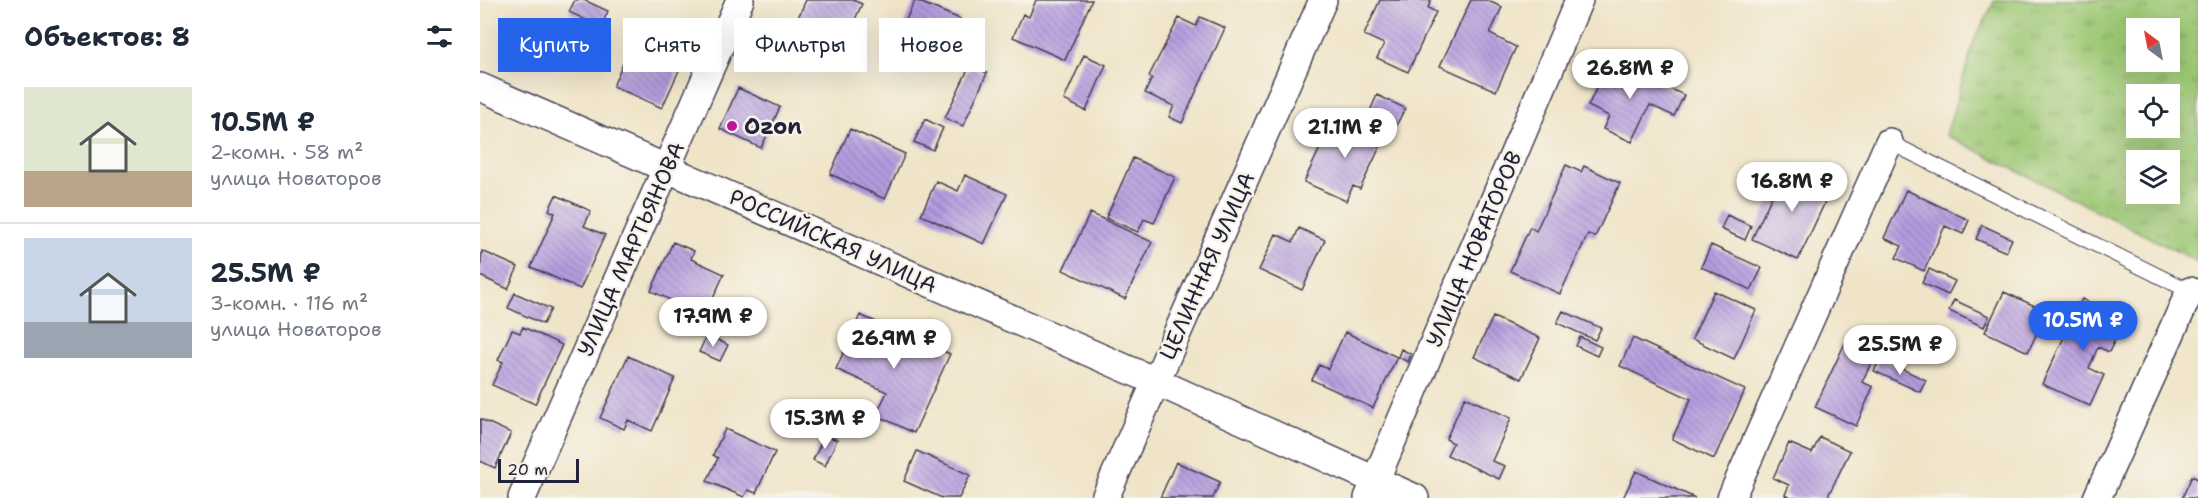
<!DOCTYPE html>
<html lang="ru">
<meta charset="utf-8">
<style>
body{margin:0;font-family:"Shantell Sans",sans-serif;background:#f2f2f3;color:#1f2937;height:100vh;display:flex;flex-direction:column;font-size:22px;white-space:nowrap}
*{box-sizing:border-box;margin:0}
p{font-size:20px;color:#747a83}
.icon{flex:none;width:33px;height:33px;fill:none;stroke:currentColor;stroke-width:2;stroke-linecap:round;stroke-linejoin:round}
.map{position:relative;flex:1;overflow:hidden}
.panel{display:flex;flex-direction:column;background:#fff;width:480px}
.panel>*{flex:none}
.banner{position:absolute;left:18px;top:18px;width:570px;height:54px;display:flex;gap:12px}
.needle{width:39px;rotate:328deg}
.fabs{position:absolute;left:1646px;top:18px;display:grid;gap:12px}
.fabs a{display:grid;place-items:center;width:54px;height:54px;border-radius:0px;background:#fff;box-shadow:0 6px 24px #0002;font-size:30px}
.scale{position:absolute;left:18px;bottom:15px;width:81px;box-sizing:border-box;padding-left:6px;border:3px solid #22223b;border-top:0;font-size:16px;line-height:21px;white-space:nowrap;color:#22223b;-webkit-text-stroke:4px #f7f3e8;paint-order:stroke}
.price{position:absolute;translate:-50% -51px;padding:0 14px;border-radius:21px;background:#fff;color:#222;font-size:20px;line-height:39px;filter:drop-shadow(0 2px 3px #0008)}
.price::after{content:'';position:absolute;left:50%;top:36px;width:18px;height:14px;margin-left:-9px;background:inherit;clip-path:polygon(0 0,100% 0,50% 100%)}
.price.on{background:#2563eb;color:#fff}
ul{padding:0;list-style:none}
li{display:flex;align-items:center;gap:18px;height:150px;padding:0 24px}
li+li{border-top:2px solid #e0e1e3}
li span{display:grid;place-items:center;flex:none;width:168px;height:120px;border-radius:0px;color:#555}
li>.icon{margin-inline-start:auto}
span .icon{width:72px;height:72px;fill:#fffc;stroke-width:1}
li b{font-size:26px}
h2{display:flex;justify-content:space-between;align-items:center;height:72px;padding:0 24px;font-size:26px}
.chip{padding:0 21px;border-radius:0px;background:#fff;box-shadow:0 6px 24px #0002;font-size:21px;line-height:54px}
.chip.on{background:#2563eb;color:#fff}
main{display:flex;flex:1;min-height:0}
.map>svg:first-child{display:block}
.grass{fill:url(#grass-tufts);stroke:#607558;stroke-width:1.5;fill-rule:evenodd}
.building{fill:url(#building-back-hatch)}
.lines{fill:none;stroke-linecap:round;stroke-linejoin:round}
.lane-casing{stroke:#413f50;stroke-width:16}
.street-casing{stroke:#413f50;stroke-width:30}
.lane{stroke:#fff;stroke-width:14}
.street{stroke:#fff;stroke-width:27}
.poi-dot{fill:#b5179e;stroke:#f7f3e8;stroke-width:2}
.labels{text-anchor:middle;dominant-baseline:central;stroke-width:5;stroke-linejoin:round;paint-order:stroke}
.poi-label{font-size:22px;font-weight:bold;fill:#22223b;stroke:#f7f3e8;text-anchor:start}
.street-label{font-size:22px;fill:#22223b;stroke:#f7f3e8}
</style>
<main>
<section class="panel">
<h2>Объектов: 8<svg class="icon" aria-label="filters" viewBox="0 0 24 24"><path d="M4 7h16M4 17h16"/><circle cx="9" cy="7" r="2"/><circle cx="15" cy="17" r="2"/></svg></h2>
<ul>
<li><span style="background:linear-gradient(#dfe7d0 70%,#b9a48a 0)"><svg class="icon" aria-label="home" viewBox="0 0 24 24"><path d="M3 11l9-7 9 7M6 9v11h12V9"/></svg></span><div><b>10.5M ₽</b><p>2-комн. · 58 m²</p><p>улица Новаторов</p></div></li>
<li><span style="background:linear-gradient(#c9d6e8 70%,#9aa5b1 0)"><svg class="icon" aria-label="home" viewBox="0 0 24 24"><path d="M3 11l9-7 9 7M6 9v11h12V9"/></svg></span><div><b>25.5M ₽</b><p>3-комн. · 116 m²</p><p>улица Новаторов</p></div></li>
</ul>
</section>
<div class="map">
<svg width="1718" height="498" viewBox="0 0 1718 498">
<defs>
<pattern id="grass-tufts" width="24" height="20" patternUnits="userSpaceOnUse" patternTransform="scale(1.5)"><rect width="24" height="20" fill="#9dc875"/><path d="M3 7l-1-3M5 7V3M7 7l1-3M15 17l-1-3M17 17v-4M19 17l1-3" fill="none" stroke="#80a261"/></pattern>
<pattern id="building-back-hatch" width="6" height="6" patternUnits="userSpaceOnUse" patternTransform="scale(1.5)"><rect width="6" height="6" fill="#b59bdf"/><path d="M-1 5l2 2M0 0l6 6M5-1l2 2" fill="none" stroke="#937eb6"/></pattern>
</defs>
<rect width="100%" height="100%" fill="#f7f3e8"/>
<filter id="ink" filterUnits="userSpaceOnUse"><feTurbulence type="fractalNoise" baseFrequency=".0167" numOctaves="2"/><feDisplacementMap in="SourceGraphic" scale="12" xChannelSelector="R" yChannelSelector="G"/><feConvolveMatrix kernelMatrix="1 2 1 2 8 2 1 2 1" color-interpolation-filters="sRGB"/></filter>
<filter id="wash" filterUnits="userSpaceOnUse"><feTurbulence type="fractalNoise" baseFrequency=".008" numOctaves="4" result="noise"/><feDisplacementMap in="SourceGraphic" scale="24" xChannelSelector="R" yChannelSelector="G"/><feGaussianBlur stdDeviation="1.35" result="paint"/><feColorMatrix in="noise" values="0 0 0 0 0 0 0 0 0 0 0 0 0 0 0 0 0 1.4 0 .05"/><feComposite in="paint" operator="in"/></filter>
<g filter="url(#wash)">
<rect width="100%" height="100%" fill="#f0e4c8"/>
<!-- grass -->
<path class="grass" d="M 1515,0 L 1718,0 L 1718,262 L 1466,135 L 1494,41 ZM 1656,28 L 1689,28 L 1689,62 L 1656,62 ZM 1656,94 L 1689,94 L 1689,128 L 1656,128 ZM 1656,160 L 1689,160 L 1689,194 L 1656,194 Z"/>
<g id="blocks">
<!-- building -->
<path class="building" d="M 95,0 L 104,0 L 128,11 L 121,27 L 89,12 Z
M 326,0 L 373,0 L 382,4 L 361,50 L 313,29 Z
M 435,0 L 480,19 L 459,64 L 415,44 Z
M 556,0 L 612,0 L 585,60 L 533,37 L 543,14 L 549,17 Z
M 900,0 L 951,0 L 948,8 L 956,12 L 928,72 L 897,58 L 904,44 L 884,35 Z
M 991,0 L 1006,0 L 1022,7 L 1010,34 L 1036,47 L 1016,91 L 960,66 Z
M 720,17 L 745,28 L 702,123 L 689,117 L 694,106 L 665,93 L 672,78 L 669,76 L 699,18 L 716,26 Z
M 154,39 L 179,50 L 176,55 L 201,66 L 182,108 L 133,86 Z
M 604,55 L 626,65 L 606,111 L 584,100 Z
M 1129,61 L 1204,95 L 1194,116 L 1170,105 L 1152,142 L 1123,129 L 1129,116 L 1108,106 Z
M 490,65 L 507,73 L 483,126 L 465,118 Z
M 258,88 L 300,107 L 281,148 L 240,129 Z
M 897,95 L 925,108 L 914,130 L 887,118 Z
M 445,119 L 463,128 L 453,150 L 434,142 Z
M 870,119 L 905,136 L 880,189 L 873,186 L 866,201 L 824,182 L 851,125 L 865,131 Z
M 370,129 L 425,154 L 405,199 L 350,174 Z
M 653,158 L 695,177 L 674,223 L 664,219 L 658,232 L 626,218 Z
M 1086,165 L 1101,172 L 1104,166 L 1140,183 L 1115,237 L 1108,234 L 1080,294 L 1030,271 L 1050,227 L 1056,231 Z
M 1306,166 L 1352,187 L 1318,260 L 1272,239 Z
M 485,175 L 527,194 L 504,244 L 441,215 L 456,181 L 478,191 Z
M 1426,190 L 1489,220 L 1483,234 L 1465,226 L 1444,271 L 1416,258 L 1422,246 L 1404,238 Z
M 76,195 L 111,211 L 104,226 L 125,235 L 100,289 L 51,267 L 75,213 L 69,210 Z
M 610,213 L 672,242 L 645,299 L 583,270 Z
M 1247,215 L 1271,226 L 1265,240 L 1241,229 Z
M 1502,225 L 1532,239 L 1526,252 L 1496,239 Z
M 819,228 L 845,240 L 822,290 L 779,270 L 796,234 L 813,242 Z
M 193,242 L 214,251 L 211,259 L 244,274 L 225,316 L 171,291 Z
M 1231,245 L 1282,268 L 1271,290 L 1221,267 Z
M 2,251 L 38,267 L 28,289 L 0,276 Z
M 1449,269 L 1475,281 L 1468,295 L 1442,283 Z
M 1234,291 L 1276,310 L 1254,359 L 1212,339 Z
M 1524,292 L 1557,307 L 1554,314 L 1564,318 L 1548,352 L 1505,332 Z
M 35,293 L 71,309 L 63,324 L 28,308 Z
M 1602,299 L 1645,319 L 1629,352 L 1618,347 L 1609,368 L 1624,375 L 1610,406 L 1562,384 Z
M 1474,300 L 1509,316 L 1504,327 L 1469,311 Z
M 1083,311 L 1121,328 L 1115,340 L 1077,323 Z
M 380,315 L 470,354 L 434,433 L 396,415 L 407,392 L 356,369 Z
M 1013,317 L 1060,338 L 1041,379 L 994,357 Z
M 43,327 L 82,345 L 55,404 L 12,385 L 23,362 L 18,360 L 32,330 L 40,333 Z
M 865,332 L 917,357 L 893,408 L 832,380 L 839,365 L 848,369 Z
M 227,335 L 248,345 L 240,361 L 219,352 Z
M 1100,337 L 1121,347 L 1117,356 L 1096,346 Z
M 1153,338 L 1265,390 L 1234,459 L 1192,439 L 1211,399 L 1140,366 Z
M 1365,343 L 1394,357 L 1382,382 L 1393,387 L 1376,426 L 1335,407 Z
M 921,349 L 931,354 L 928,362 L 918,357 Z
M 148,356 L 195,378 L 172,431 L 148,420 L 144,429 L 120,418 Z
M 1400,359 L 1446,380 L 1440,392 L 1394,371 Z
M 985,397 L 1031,418 L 1012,461 L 1025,466 L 1019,479 L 967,455 L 973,443 L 966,439 Z
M 0,419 L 31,433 L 15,468 L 0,461 Z
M 245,429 L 295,452 L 276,493 L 268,490 L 264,497 L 227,481 L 238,458 L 233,455 Z
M 345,435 L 357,440 L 345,466 L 333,460 Z
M 1340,437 L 1370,451 L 1347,498 L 1311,498 L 1305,495 L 1309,485 L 1293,478 L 1309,443 L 1332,453 Z
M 437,451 L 490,475 L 479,498 L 462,498 L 424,481 Z
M 696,462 L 740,482 L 733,498 L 680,498 Z
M 1156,471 L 1215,498 L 1143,498 Z
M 1712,476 L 1718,479 L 1718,498 L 1702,498 Z"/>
</g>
</g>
<g filter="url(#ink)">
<use href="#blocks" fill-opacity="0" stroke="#413f50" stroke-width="1.5"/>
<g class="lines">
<defs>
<path id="lane" d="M 1409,142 L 1713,293"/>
<path id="street" d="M 0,87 L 677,382 L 935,498
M 42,498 L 260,0
M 625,498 L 843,0
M 888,498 L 1099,0
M 1251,498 L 1409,142
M 1617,498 L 1710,291"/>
</defs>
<!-- lane casing -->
<use href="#lane" class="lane-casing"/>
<!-- street casing -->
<use href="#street" class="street-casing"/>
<!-- lane -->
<use href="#lane" class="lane"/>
<!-- street -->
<use href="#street" class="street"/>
</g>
</g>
<!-- markers -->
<circle class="poi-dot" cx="252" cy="126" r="6"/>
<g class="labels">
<!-- poi labels -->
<g class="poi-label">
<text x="264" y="126">Ozon</text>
</g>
<!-- street labels -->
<g class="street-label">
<text transform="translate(353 241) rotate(24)">РОССИЙСКАЯ УЛИЦА</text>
<text transform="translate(151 249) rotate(-66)">УЛИЦА МАРТЬЯНОВА</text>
<text transform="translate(994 249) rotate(-67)">УЛИЦА НОВАТОРОВ</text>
<text transform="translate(727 266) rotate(-66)">ЦЕЛИННАЯ УЛИЦА</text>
</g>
</g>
</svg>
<div class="fabs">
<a><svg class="needle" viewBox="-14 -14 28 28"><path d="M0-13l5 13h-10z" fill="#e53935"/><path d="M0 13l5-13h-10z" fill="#747a83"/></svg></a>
<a><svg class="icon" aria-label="locate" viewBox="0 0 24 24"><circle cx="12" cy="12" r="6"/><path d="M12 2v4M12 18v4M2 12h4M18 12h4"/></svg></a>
<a><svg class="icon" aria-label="layers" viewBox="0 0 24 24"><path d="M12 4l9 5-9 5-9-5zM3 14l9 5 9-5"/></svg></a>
</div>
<div class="scale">20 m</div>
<b class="price" style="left:1150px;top:100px">26.8M ₽</b>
<b class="price" style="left:865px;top:159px">21.1M ₽</b>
<b class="price" style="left:1312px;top:213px">16.8M ₽</b>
<b class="price" style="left:233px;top:348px">17.9M ₽</b>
<b class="price on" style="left:1603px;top:352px">10.5M ₽</b>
<b class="price" style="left:414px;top:370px">26.9M ₽</b>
<b class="price" style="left:1420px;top:376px">25.5M ₽</b>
<b class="price" style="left:345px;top:450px">15.3M ₽</b>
<div class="banner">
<a class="chip on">Купить</a>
<a class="chip">Снять</a>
<a class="chip">Фильтры</a>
<a class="chip">Новое</a>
</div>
</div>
</main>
